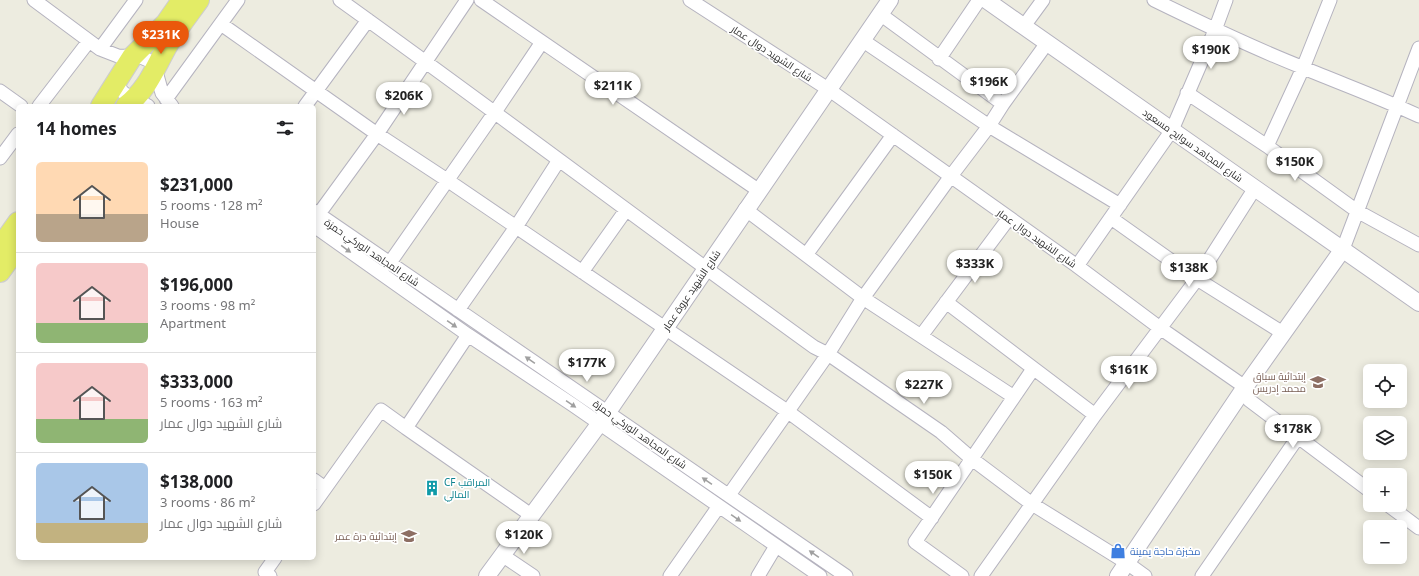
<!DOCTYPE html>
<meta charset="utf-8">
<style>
body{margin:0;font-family:"Noto Sans",Cairo,sans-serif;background:#f6f6f6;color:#202124;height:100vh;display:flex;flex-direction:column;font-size:15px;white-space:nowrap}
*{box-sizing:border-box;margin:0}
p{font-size:13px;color:#757577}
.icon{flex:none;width:22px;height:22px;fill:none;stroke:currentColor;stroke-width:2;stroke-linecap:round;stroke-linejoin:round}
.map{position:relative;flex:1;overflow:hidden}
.drawer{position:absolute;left:16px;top:104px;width:300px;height:456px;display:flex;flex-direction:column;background:#fff;border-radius:6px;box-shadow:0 2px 10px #0003}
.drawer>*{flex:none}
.controls{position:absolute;left:1363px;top:364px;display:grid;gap:8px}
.controls a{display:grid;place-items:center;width:44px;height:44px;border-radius:6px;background:#fff;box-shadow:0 2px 10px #0003;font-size:20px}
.price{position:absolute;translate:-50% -34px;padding:0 9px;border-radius:14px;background:#fff;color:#222;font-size:13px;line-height:26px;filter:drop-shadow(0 1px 2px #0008)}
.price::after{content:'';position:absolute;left:50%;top:24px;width:12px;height:9px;margin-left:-6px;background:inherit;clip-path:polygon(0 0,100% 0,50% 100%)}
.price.selected{background:#ea580c;color:#fff}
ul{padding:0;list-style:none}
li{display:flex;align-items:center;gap:12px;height:100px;padding:0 20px}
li+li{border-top:1px solid #e0e0e0}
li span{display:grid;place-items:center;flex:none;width:112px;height:80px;border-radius:6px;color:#555}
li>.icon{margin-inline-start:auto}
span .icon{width:48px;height:48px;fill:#fffc;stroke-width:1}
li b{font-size:17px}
h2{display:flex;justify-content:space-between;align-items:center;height:48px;padding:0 20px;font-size:17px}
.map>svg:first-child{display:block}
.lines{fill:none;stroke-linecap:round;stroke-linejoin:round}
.minor-casing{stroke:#b5b3bf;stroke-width:15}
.tertiary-casing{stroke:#b5b3bf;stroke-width:18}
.primary-casing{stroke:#cdcdcd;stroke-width:22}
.minor{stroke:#fff;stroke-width:13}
.tertiary{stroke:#fff;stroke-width:16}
.primary{stroke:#e3ec66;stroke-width:20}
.oneway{fill:#a0a0a0}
.labels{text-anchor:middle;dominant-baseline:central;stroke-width:3.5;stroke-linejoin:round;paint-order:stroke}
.street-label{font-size:10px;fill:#2d2d2d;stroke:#fff}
.education-label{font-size:10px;fill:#785e54;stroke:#fff;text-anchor:end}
.culture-label{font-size:10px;fill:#0d838f;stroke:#fff;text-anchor:start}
.shop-label{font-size:10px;fill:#366cbe;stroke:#fff;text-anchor:start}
</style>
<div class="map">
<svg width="1419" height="576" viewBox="0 0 1419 576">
<rect width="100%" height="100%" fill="#edece0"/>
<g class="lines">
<defs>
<path id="minor" d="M 34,0 L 100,49 L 118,56 L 141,57 L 150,61 L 155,68 L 162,93 L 172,106
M 340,0 C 499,114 656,233 814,347 L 828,354 L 941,432 L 972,459 L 1032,504 L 1127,563 L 1145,576
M 481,0 L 758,190
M 690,0 L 828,89 L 1077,266 L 1160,328 L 1245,387 L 1249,400 L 1370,491
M 1154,0 C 1203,24 1253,48 1304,68 C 1342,84 1381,98 1419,116
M 880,14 L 1003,104
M 221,24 L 377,134 L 447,180 L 787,411 L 932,518
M 1024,26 L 1043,0
M 862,40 L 989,126 L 1120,205
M 100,49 L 136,0
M 939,59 L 979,0
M 117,75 C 117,98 133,96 148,106
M 0,91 L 21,106
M 1187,93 L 1267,146 L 1357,211 L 1419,245
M 166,99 L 238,0
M 39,106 L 89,41
M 305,106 L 368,20
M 1267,146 L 1303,68 L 1330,0
M 0,158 L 18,134
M 745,209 L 863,298 L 1014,397
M 314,211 L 846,576
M 318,215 L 377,134 L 467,0
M 1111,218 L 1197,279 L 1283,333
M 314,226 L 468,335 L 573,405 L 820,576
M 1343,249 L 1419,48
M 806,255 L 893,135
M 389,264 L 495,112 L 542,42
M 1077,266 L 1172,130 L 1215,30 L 1226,0
M 582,272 L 626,210
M 946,302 L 1095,415
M 458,310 L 516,227 L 559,160
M 468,335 L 406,428 L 531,515
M 921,336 L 1009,218
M 314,480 L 325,488
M 729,495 L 828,354 L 863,298 L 951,176 L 989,126 L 1003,104 L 1047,43
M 314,504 L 381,410 L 406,428
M 1388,505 L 1419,528
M 502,555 L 533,576
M 270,576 L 265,572 L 275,558
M 670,576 L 719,506
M 758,576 L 776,546
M 962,576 L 915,542 L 1033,369
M 981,576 L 1095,415 L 1197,279 L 1255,188
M 1202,576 L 1298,437"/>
<path id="tertiary" d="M 986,0 L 1419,303
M 487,576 L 608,412 L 890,0
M 1118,576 L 1245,387 L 1343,249"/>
<path id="primary" d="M 101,106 L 132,57 L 166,23 L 182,0
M 126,106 C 149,88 155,67 169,43 C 178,28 189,14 199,0
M 0,247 L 18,222
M 0,272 L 18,247"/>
</defs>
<!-- minor casing -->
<use href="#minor" class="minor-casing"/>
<!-- tertiary casing -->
<use href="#tertiary" class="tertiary-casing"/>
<!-- primary casing -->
<use href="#primary" class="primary-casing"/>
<!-- minor -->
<use href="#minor" class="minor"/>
<!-- tertiary -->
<use href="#tertiary" class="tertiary"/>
<!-- primary -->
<use href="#primary" class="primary"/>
</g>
<!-- one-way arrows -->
<defs><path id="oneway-solid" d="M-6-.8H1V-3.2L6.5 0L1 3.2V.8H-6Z"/></defs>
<g class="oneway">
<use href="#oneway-solid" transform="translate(346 249) rotate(36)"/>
<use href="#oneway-solid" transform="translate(452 324) rotate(35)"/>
<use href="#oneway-solid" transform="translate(530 360) rotate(-145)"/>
<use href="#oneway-solid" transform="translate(571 404) rotate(34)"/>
<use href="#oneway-solid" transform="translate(707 481) rotate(-146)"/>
<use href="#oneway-solid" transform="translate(736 518) rotate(35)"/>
<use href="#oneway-solid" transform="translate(814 554) rotate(-145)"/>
</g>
<!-- icons -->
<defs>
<symbol id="school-bare" viewBox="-9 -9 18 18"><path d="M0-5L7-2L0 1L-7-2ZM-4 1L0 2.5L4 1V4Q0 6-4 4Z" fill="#8d6e63" stroke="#fff" stroke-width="2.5" paint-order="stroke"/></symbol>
<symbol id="building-bare" viewBox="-9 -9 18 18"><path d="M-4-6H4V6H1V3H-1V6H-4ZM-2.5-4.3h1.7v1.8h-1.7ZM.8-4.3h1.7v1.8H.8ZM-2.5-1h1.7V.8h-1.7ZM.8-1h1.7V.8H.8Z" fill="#0f9aa8" stroke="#fff" stroke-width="2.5" paint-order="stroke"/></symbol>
<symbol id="shop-bare" viewBox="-9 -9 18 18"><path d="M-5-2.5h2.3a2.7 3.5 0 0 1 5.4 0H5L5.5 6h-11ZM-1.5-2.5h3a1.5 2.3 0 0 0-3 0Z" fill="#3f7fe0" stroke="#fff" stroke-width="2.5" paint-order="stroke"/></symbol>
</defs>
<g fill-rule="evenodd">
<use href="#school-bare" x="1307" y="371" width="22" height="22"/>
<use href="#building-bare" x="421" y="477" width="22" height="22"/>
<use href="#school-bare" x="398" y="525" width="22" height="22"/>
<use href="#shop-bare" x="1107" y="540" width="22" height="22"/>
</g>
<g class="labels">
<!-- street labels -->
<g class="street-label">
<text transform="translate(772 53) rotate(33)">شارع الشهيد دوال عمار</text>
<text transform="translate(1193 145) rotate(35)">شارع المجاهد سوايح مسعود</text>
<text transform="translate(1037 238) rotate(35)">شارع الشهيد دوال عمار</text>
<text transform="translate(372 252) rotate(34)">شارع المجاهد الوركي حمزة</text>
<text transform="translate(691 290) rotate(-56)">شارع الشهيد عروة عمار</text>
<text transform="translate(640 434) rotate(35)">شارع المجاهد الوركي حمزة</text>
</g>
<!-- education labels -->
<g class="education-label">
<text x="1306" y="376">إبتدائية سباق<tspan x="1306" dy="12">محمد إدريس</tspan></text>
<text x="397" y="536">إبتدائية درة عمر</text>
</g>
<!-- culture labels -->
<g class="culture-label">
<text x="444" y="482">CF المراقب<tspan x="444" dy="12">المالي</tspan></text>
</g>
<!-- shop labels -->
<g class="shop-label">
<text x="1130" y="551">مخبزة حاجة يمينة</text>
</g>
</g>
</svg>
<div class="controls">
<a><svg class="icon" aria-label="locate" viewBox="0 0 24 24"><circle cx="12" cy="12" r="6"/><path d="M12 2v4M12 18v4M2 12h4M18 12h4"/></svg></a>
<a><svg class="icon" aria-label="layers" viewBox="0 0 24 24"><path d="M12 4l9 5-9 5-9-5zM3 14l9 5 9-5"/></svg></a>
<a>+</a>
<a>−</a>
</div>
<b class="price selected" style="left:161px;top:55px">$231K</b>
<b class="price" style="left:1211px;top:70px">$190K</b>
<b class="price" style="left:989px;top:102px">$196K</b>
<b class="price" style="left:613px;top:106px">$211K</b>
<b class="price" style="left:404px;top:116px">$206K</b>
<b class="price" style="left:1295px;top:182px">$150K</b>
<b class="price" style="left:975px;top:284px">$333K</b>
<b class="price" style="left:1189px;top:288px">$138K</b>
<b class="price" style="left:587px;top:383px">$177K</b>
<b class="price" style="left:1129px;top:390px">$161K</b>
<b class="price" style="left:924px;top:405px">$227K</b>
<b class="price" style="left:1293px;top:449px">$178K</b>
<b class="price" style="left:933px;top:495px">$150K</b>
<b class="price" style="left:524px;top:555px">$120K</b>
<section class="drawer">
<h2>14 homes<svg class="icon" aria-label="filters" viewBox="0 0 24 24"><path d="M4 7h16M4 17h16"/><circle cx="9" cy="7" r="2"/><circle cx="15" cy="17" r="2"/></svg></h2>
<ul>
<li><span style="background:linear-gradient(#ffd9b3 65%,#b9a48a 0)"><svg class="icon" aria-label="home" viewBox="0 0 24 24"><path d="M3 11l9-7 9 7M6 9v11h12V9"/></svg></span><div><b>$231,000</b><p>5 rooms · 128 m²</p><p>House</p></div></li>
<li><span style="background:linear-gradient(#f6c9c9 75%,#8fb573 0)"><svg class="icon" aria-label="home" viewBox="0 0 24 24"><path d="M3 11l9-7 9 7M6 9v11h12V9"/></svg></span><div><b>$196,000</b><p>3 rooms · 98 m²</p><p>Apartment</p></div></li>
<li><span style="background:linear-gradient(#f6c9c9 70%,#8fb573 0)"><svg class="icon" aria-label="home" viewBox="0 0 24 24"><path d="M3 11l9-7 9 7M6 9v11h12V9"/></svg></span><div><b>$333,000</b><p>5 rooms · 163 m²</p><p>شارع الشهيد دوال عمار</p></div></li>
<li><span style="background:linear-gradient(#a9c7e8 75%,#c2b280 0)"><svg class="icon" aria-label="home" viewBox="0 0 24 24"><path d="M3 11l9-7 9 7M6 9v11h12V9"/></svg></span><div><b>$138,000</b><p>3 rooms · 86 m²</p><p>شارع الشهيد دوال عمار</p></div></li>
</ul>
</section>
</div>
